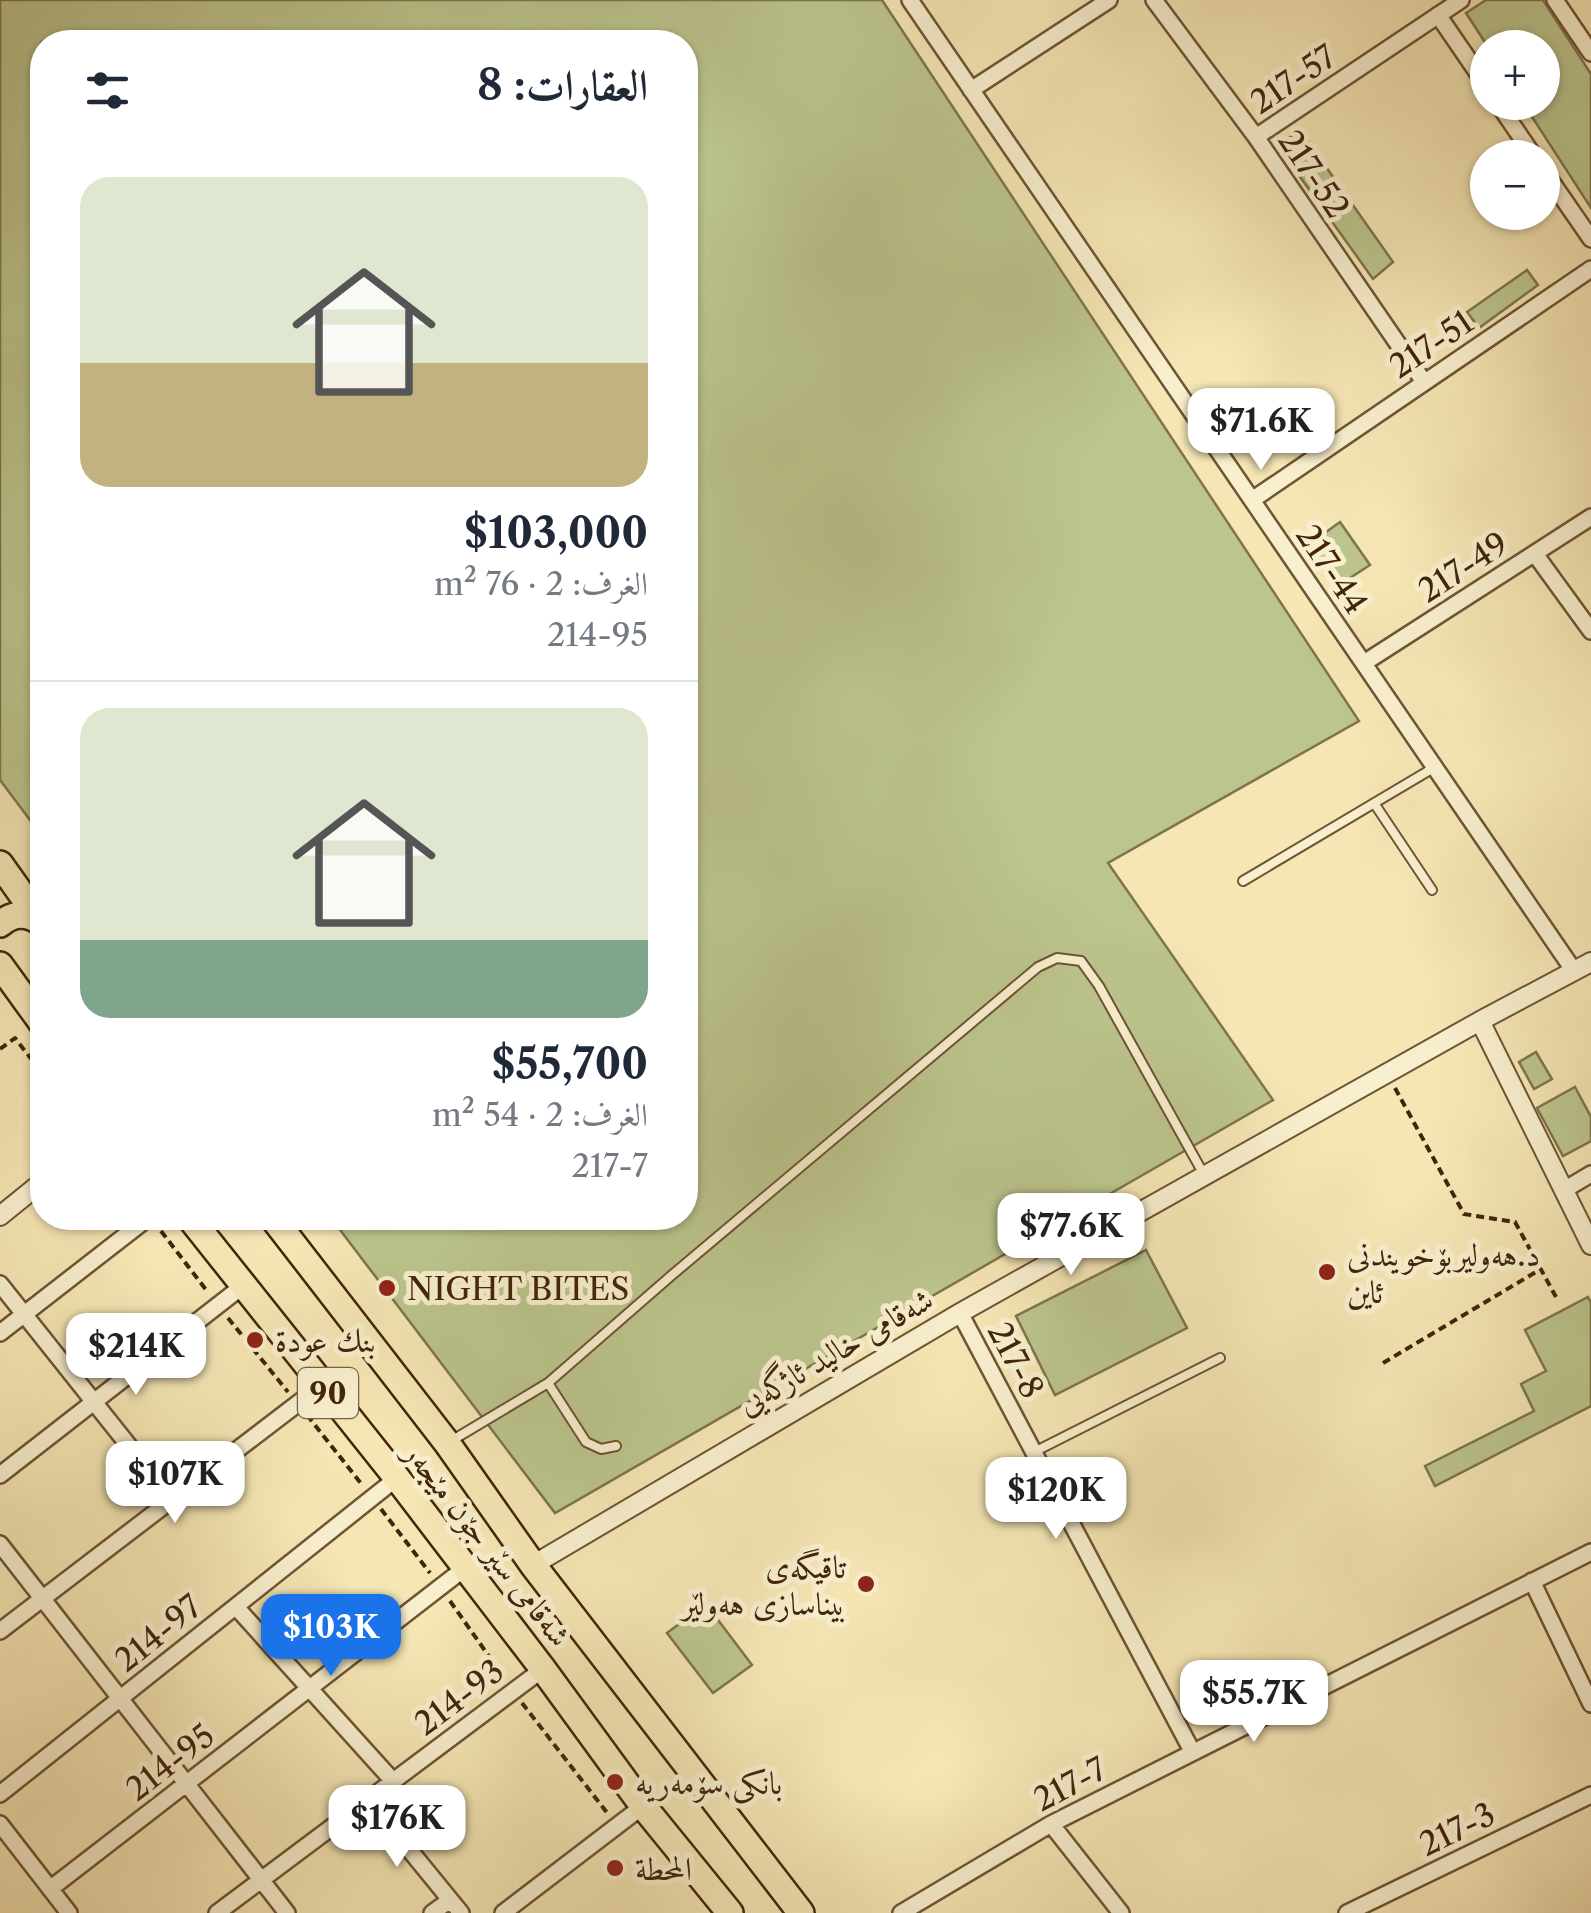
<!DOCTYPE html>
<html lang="ar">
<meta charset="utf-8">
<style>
body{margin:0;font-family:"Libre Caslon Text",Amiri,serif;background:#f6f6f7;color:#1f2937;direction:rtl;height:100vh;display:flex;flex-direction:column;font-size:38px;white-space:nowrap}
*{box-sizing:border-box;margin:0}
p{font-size:32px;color:#747a83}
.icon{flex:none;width:55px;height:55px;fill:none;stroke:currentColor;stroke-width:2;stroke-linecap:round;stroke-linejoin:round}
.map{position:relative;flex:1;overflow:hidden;direction:ltr}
.side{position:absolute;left:30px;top:30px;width:668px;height:1200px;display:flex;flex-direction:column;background:#fff;border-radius:40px;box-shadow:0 2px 8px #0004;direction:rtl}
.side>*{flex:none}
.fabs{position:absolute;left:1470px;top:30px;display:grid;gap:20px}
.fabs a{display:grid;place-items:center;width:90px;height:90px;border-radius:50%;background:#fff;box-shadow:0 2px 8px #0004;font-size:50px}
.price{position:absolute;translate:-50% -85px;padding:0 22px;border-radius:20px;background:#fff;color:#222;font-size:32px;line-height:65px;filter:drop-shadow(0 2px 5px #0008)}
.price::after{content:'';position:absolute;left:50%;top:60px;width:30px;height:22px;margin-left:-15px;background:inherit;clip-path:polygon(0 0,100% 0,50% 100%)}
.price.selected{background:#1a73e8;color:#fff}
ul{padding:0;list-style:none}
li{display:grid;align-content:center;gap:20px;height:530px;padding:0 50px}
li+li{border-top:2px solid #e0e1e3}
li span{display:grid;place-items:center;height:310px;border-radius:30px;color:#555}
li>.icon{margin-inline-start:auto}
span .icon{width:180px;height:180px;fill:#fffc;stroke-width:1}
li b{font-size:42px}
h2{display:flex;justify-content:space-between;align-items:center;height:120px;padding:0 50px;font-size:42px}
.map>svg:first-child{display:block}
.green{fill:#bcc58d;stroke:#7e744c;stroke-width:2.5}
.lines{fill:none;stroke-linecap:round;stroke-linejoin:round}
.service-casing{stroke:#6e5434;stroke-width:12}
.minor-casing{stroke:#6e5434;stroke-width:20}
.tertiary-casing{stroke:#6e5434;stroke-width:22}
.trunk-casing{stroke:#41240a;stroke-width:30}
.path{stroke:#41240a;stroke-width:4;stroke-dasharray:8 5;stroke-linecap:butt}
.service{stroke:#f8efce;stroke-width:8}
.minor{stroke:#f8efce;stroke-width:15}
.tertiary{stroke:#f8efce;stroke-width:18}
.trunk{stroke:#f5e6b4;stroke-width:25}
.poi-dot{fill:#8f2418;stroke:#f8efce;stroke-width:4}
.labels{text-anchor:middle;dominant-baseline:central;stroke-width:10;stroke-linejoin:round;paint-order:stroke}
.shield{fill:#f8efce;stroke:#786145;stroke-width:2.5}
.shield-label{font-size:30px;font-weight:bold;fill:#41240a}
.street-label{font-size:32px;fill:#41240a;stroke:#f8efce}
.poi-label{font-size:32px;fill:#41240a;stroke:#f8efce;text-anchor:start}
</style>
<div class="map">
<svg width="1591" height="1913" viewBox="0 0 1591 1913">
<rect width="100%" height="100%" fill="#f5e6b4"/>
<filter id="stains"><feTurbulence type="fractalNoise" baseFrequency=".002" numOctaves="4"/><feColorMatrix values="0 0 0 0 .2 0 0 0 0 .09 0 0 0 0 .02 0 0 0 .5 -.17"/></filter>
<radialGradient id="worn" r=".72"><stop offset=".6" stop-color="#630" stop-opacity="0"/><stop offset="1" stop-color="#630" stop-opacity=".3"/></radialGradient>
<!-- green -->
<path class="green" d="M 0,0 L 882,0 L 1359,721 L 1108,863 L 1273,1100 L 555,1513 L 331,1218 L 685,1218 L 685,42 L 42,42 L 42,836 L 0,780 Z
M 1486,0 L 1543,0 L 1591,74 L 1591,208 L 1523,103 L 1542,102 L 1542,48 L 1488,47 L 1466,13 Z
M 1300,130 L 1393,262 L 1373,279 L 1278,146 Z
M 1527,270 L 1538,285 L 1479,328 L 1467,312 Z
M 1340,522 L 1370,565 L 1336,587 L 1307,546 Z
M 1536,1052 L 1552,1079 L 1534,1089 L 1519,1062 Z
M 1575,1087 L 1591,1117 L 1591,1141 L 1563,1156 L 1537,1108 Z
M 1146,1250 L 1187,1328 L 1055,1395 L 1016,1316 Z
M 1588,1297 L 1591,1303 L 1591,1406 L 1435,1486 L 1425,1466 L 1534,1411 L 1521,1384 L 1546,1371 L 1525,1330 Z
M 706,1604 L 752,1665 L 713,1693 L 667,1633 Z"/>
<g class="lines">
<defs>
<path id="service" d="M 1374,803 L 1432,890
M 1243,881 L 1435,767
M 548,1383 L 586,1442 L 601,1449 L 616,1446
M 451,1441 L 548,1383 L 672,1275 L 1038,967 L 1057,958 L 1081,961 L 1099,986 L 1203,1173
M 1034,1452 L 1220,1358"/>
<path id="minor" d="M 910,0 L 1574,971
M 1154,0 L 1256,137 L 1424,382
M 1555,0 L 1591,53
M 1438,15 L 1488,88
M 971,90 L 1109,0
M 1497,102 L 1535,158
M 1256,137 L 1461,0
M 1542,168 L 1591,239
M 1252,500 L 1591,269
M 1535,554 L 1591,631
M 1364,663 L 1591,517
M 1564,1190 L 1591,1174
M 0,1284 L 172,1500
M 960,1313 L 1192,1751
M 0,1333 L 148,1218
M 0,1475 L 244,1285
M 0,1544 L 287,1913
M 1532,1581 L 1591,1704
M 236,1607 L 393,1781
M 0,1631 L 322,1385
M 0,1794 L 397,1478
M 368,1799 L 461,1913
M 0,1824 L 69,1913
M 1051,1824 L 1121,1913
M 50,1889 L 465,1568
M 217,1913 L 543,1669
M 432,1913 L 450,1900
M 503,1913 L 643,1806
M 901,1913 L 1051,1824 L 1591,1552
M 1347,1913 L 1591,1795"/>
<path id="tertiary" d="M 1480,1021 L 1591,1245
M 0,1216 L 42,1182
M 533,1565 L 960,1313 L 1480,1021 L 1591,962"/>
<path id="trunk" d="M 0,864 L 42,923
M 0,924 C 14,912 28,913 42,923
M 0,965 L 42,1023
M 190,1218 L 397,1478 L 543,1669 L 643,1806 L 730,1913
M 273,1218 L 447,1443 L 533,1565 L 801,1913"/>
</defs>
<!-- service casing -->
<use href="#service" class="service-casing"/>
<!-- minor casing -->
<use href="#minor" class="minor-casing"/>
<!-- tertiary casing -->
<use href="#tertiary" class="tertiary-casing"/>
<!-- trunk casing -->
<use href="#trunk" class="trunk-casing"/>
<!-- path -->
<path class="path" d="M 0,1049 L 15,1038 L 42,1073
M 1395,1088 L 1464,1214 L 1515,1222 L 1556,1297
M 161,1231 L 207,1291
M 228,1318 L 288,1392
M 1383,1363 L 1541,1269
M 307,1415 L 363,1486
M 381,1509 L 430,1573
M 450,1601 L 505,1679
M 522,1703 L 608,1814"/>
<!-- service -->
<use href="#service" class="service"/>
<!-- minor -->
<use href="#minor" class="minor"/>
<!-- tertiary -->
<use href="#tertiary" class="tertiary"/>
<!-- trunk -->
<use href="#trunk" class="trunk"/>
</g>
<!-- markers -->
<g class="poi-dot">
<circle cx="1327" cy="1272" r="10"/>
<circle cx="387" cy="1288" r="10"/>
<circle cx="255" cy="1340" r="10"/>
<circle cx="866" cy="1584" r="10"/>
<circle cx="615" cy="1782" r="10"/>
<circle cx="615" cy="1868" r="10"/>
</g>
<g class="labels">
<!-- shield labels -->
<rect class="shield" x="298" y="1368" width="60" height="50" rx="8"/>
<g class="shield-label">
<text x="328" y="1393">90</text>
</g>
<!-- street labels -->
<g class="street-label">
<text transform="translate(1293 79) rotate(-34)">217-57</text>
<text transform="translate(1314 174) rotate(56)">217-52</text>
<text transform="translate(1431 344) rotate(-34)">217-51</text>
<text transform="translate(1463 567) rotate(-33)">217-49</text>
<text transform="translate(1332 569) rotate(56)">217-44</text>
<text transform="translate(835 1351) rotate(-30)">شەقامی خالید ئاژگەیی</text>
<text transform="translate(1016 1360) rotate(62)">217-8</text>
<text transform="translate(488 1544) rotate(52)">شەقامی سێر جۆن مێجەر</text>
<text transform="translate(158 1633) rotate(-39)">214-97</text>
<text transform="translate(459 1697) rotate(-37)">214-93</text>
<text transform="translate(170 1762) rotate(-38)">214-95</text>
<text transform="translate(1070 1784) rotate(-28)">217-7</text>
<text transform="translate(1457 1829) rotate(-26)">217-3</text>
</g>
<!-- poi labels -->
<g class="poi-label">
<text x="1347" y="1254">د.هه‌ولیربۆخویندنی<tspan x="1347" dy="37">ئاین</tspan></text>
<text x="407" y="1288">NIGHT BITES</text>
<text x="275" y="1340">بنك عودة</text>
<text x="846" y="1566" text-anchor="end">تاقیگەی<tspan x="846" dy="37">بیناسازی هەولێر</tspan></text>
<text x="635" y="1782">بانکی سۆمەریە</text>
<text x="635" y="1868">المحطة</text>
</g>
</g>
<rect width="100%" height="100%" filter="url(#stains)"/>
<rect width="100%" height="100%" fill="url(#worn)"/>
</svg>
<div class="fabs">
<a>+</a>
<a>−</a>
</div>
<b class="price" style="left:1261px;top:473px">$71.6K</b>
<b class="price" style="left:1071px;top:1278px">$77.6K</b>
<b class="price" style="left:136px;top:1398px">$214K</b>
<b class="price" style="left:175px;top:1526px">$107K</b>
<b class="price" style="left:1056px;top:1542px">$120K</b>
<b class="price selected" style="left:331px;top:1679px">$103K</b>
<b class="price" style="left:1254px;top:1745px">$55.7K</b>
<b class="price" style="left:397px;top:1870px">$176K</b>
<section class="side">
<h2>العقارات: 8<svg class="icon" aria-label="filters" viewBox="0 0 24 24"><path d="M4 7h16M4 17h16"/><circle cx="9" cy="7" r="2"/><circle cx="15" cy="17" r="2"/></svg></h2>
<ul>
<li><span style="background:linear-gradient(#dfe7d0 60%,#c2b280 0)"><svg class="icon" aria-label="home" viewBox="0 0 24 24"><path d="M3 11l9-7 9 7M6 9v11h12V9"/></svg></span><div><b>$103,000</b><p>الغرف: 2 · 76 m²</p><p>214-95</p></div></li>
<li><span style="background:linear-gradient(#dfe7d0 75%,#7fa58c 0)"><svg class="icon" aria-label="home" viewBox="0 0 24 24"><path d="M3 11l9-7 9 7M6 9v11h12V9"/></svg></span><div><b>$55,700</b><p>الغرف: 2 · 54 m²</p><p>217-7</p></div></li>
</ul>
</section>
</div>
